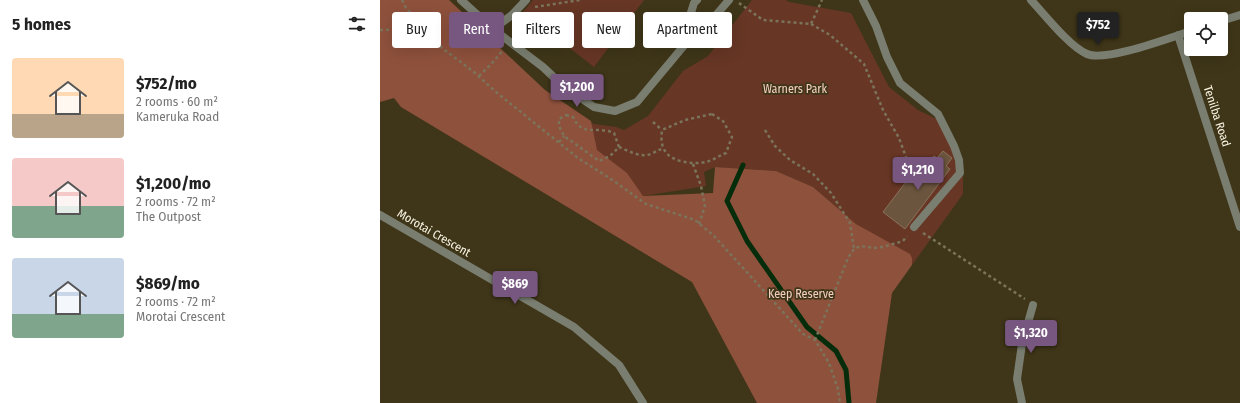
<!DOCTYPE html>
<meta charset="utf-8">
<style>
body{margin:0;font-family:"Fira Sans Condensed",sans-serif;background:#f2f2f2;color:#222;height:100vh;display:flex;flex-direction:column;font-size:15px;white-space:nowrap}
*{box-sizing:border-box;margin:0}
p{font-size:13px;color:#767676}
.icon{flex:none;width:22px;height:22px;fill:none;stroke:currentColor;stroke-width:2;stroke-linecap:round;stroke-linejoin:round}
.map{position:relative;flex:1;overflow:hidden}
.details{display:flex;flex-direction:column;background:#fff;width:380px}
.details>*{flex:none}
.guide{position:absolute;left:12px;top:12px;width:380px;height:36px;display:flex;gap:8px}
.buttons{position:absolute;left:804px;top:12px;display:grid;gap:8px}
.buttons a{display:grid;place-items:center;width:44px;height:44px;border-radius:4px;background:#fff;box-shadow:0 4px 16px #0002;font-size:20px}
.price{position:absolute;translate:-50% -34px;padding:0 9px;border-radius:4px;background:#77577f;color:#fff;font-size:13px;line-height:26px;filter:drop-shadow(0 1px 2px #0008)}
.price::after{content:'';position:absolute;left:50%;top:24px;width:12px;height:9px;margin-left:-6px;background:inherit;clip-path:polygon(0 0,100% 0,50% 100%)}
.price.selected{background:#222;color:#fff}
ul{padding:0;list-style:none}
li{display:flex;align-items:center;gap:12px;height:100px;padding:0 12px}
li span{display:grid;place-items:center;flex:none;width:112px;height:80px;border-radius:4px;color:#555}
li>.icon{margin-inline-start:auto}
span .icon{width:48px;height:48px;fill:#fffc;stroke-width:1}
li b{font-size:17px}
h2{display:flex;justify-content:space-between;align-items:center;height:48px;padding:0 12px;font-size:17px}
.chip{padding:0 14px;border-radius:4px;background:#fff;box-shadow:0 4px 16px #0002;font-size:14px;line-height:36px}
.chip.selected{background:#77577f;color:#fff}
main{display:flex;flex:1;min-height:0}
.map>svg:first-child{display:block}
.green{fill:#673625}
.forest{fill:#8e513c}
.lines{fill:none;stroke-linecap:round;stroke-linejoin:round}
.stream{stroke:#052c0b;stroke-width:5}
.building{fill:#6c553e;stroke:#8a725a}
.path{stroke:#7b745b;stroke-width:2.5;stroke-dasharray:3 3;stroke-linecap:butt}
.service{stroke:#7a7e70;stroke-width:8}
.minor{stroke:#7a7e70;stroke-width:8}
.labels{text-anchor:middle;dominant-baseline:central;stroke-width:3.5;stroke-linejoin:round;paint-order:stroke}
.park-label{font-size:12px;fill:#f6cfc2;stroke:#3f3619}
.street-label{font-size:12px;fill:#f9f4e3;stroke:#3f3619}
</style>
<main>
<section class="details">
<h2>5 homes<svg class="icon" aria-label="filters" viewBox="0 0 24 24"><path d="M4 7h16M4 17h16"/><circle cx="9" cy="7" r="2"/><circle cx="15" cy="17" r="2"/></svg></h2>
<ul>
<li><span style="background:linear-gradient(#ffd9b3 70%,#b9a48a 0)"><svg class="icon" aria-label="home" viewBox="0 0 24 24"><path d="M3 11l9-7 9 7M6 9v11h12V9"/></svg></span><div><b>$752/mo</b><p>2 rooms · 60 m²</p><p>Kameruka Road</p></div></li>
<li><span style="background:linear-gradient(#f6c9c9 60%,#7fa58c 0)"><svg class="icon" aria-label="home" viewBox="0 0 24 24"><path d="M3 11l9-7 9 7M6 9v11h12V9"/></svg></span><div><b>$1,200/mo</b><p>2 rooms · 72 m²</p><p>The Outpost</p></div></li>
<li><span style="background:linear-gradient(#c9d6e8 70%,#7fa58c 0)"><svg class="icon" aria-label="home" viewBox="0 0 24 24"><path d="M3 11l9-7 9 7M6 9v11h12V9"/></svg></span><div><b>$869/mo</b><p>2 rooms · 72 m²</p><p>Morotai Crescent</p></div></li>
</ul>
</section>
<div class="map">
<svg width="860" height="403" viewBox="0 0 860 403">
<rect width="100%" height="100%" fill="#3f3619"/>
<!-- green -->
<path class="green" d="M 153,0 L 264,0 L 214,67 L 143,12 Z
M 372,0 L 406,0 L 409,2 L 471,13 L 509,87 L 538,110 L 567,124 L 583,166 L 583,194 L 532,265 L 532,258 L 476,224 L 433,187 L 396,171 L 335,167 L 324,172 L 326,186 L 263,196 L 260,192 L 233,164 L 174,116 L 187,109 L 214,124 L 236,127 L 244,130 L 268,116 L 303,71 L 328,56 Z"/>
<!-- forest -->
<path class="forest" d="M 0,0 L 69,0 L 165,90 L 211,121 L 217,150 L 247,173 L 263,196 L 333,193 L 335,167 L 396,171 L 433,187 L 476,224 L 530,254 L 532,258 L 532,265 L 512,293 L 496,403 L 377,403 L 312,282 L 21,107 L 14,98 L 0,102 Z"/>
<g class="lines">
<!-- stream -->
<path class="stream" d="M 363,165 L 347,201 L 367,241 L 427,327 L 456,351 L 466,370 L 469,403"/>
</g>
<!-- building -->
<path class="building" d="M 563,151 L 572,158 L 566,166 L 570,169 L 525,229 L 503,212 L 532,174 L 538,178 L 554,156 L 557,158 Z"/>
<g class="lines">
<!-- path -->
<path class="path" d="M 22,0 L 26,8 L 62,48 L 94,72 L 116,92 L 198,158 L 234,181 L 266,204 L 315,220 L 334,236 L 423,334 L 435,340 L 449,363 L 458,389 L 460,403
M 359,3 L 383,20 L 431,24 L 442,0
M 155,7 L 200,0
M 431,24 L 450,35 L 484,64 L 503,110 L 519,138 L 530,168 L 534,172
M 0,30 L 45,29
M 99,76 L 113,62 L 123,50
M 332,114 L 343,121 L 352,137 L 346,153 C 339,156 333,160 326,162 C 315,165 291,162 285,151 C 281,145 281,137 282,130 L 305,120 Z
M 186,115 L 193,117 C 203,138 215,125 234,133 L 239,147 L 230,156 L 219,161 L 184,136 L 179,126 L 179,119 Z
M 273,122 L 282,130
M 385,130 L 395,146 L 410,160 L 433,174 L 451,193 L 470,223 L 474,249
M 179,142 L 184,136
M 239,147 C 249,151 262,159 273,153 C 277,151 279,149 284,149
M 313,164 L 321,186 L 325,206 L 319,224
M 543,233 L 645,299
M 435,340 L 468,258 L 474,249 L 481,246 L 494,248 L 503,247 L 523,241 L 527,236"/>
<!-- service -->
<path class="service" d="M 483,0 L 496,26 L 507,57 L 520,83 L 558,114 L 574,146 L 579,160 L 580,173 L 534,227
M 113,29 L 132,15 L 146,0"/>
<!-- minor -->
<path class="minor" d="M 81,0 L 113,29 L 163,67 L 183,86 L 214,107 L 235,111 L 257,102 L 312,36 L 325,28 L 349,0
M 651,0 C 665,15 689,46 707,54 C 726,62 789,38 811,31
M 841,21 L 860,15
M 798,35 L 860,227
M 312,36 L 308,22 L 314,3 L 317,0
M 0,215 L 194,327 L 239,365 L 263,403
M 642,403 L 637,379 L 642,344 L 653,305"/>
</g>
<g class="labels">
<!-- park labels -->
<g class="park-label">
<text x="415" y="89">Warners Park</text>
<text x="421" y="294">Keep Reserve</text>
</g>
<!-- street labels -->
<g class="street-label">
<text transform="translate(837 116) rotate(72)">Tenilba Road</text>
<text transform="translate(54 233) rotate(30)">Morotai Crescent</text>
</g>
</g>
</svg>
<div class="buttons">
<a><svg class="icon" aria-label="locate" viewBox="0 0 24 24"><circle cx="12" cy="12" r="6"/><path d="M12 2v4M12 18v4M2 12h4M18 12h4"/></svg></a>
</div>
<b class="price selected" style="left:718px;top:46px">$752</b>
<b class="price" style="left:197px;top:108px">$1,200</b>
<b class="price" style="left:538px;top:191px">$1,210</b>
<b class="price" style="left:135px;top:305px">$869</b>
<b class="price" style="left:651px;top:354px">$1,320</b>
<div class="guide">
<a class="chip">Buy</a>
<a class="chip selected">Rent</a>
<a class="chip">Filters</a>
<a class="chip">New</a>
<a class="chip">Apartment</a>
</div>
</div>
</main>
